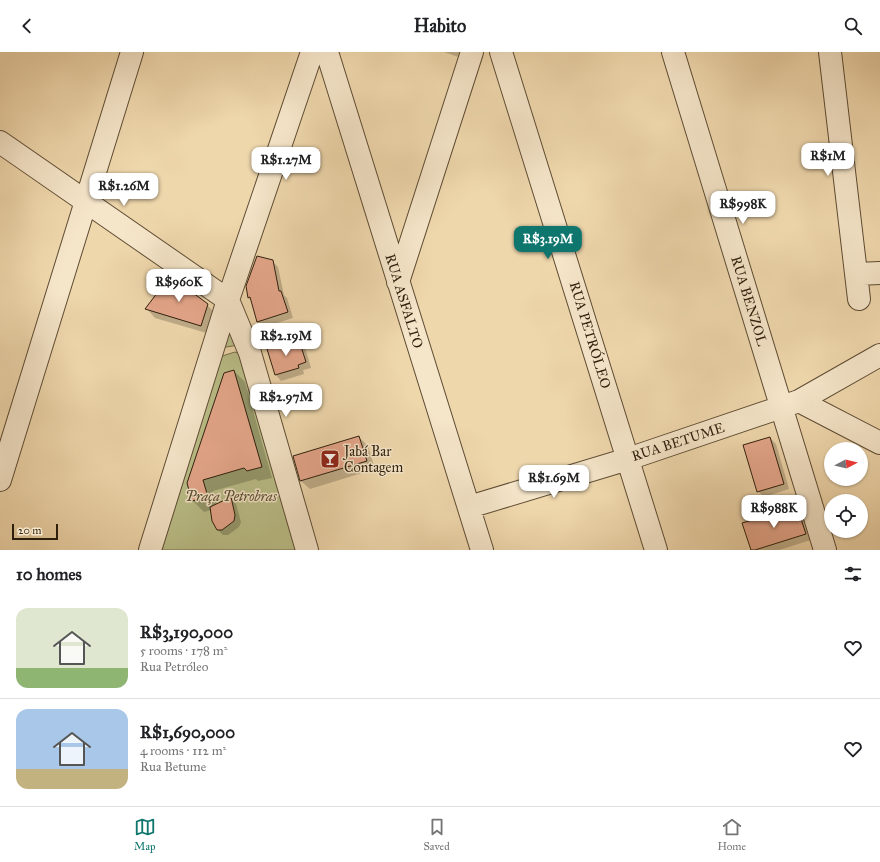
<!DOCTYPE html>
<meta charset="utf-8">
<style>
body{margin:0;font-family:"IM FELL Great Primer",serif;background:#f2f2f2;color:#202124;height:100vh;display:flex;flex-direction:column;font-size:15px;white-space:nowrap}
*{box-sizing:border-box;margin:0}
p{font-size:13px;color:#757577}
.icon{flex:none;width:22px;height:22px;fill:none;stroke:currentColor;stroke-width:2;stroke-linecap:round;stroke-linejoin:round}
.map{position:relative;height:498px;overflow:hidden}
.side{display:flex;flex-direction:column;background:#fff;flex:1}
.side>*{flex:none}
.needle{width:26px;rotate:83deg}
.controls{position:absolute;left:824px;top:390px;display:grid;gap:8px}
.controls a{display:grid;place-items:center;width:44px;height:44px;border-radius:50%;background:#fff;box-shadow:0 1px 3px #0004;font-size:20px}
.scale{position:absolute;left:12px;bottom:10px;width:46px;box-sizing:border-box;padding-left:4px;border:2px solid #2e1e0c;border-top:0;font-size:11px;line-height:14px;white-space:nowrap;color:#2e1e0c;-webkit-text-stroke:3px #f5e5c9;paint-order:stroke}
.price{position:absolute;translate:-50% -34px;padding:0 9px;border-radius:8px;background:#fff;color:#222;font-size:13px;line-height:26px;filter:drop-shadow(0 1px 2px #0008)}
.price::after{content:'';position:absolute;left:50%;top:24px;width:12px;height:9px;margin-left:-6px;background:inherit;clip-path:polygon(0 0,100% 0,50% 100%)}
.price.current{background:#0f766e;color:#fff}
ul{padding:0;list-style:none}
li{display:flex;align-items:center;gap:12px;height:100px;padding:0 16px}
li+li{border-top:1px solid #e0e0e0}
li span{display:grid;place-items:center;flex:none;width:112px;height:80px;border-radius:12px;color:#555}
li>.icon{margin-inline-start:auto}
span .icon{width:48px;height:48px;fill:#fffc;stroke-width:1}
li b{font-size:17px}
h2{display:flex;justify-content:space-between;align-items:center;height:48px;padding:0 16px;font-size:17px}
header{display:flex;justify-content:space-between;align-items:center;height:52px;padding:0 16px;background:#fff;font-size:18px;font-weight:700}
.tab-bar{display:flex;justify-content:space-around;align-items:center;height:56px;border-top:1px solid #e0e0e0;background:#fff;font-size:11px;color:#757577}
.tab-bar a{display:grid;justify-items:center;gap:2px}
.tab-bar .current{color:#0f766e}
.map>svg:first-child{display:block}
.green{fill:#babe88;stroke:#746e4a}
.shadow{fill:#0003}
.building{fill:#e5a68b;stroke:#2e1e0c}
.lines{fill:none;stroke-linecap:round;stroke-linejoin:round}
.minor-casing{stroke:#5e4c34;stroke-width:24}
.minor{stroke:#f5e5c9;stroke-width:22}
.labels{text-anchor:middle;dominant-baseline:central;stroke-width:3;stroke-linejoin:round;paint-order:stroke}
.street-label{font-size:14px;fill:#2e1e0c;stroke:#f5e5c9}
.poi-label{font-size:14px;fill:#2e1e0c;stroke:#f5e5c9;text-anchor:start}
.park-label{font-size:14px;font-style:italic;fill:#584e31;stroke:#f5e5c9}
</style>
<header><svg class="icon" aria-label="back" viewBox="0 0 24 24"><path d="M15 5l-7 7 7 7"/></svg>Habito<svg class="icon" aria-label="search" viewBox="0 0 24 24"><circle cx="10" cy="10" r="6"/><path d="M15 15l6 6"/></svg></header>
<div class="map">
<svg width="880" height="498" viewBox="0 0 880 498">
<rect width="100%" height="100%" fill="#efd7ac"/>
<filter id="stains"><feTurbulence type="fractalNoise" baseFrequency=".005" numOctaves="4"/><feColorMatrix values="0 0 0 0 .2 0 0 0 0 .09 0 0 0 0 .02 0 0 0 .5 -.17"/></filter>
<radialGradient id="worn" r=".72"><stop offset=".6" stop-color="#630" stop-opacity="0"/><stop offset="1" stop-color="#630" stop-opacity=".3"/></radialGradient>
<!-- green -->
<path class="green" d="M 226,264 L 239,293 L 220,296 Z
M 235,300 L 247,304 L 304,498 L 155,498 L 219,305 Z"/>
<!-- shadow -->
<path class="shadow" d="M 444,0 L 470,0 L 467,8 Z
M 272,209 L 278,215 L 284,243 L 287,246 L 293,266 L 264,275 L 258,270 L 252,249 L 249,246 Z
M 207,253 L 216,262 L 210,282 L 155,266 L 147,257 Z
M 299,289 L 305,295 L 311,316 L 303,318 L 304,322 L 281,329 L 276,323 Z
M 234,319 L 245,330 L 272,426 L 258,429 L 256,427 L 213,439 L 217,452 L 231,446 L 236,452 L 241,470 L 239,475 L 228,483 L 223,483 L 217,477 L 211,458 L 204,460 L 193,449 L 188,431 Z
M 359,385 L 368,394 L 375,417 L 310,437 L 301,429 Z
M 770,386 L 776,392 L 789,437 L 764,445 L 758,439 Z
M 796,456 L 802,462 L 811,488 L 779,498 L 752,498 Z"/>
<!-- building -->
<path class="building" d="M 257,204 L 273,208 L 279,239 L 281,239 L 288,260 L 257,270 L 250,245 L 248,246 L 246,234 Z
M 170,224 L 208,252 L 201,274 L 145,257 Z
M 299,288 L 306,310 L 298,313 L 299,316 L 275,323 L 267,297 Z
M 234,318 L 262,415 L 247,419 L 244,416 L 203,428 L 208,445 L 192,449 L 187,431 L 224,321 Z
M 359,384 L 367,409 L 300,429 L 293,404 Z
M 770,385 L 784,432 L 757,440 L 743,393 Z
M 231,445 L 235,463 L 234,469 L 222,478 L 217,478 L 212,469 L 210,455 Z
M 797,455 L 806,482 L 755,498 L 751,498 L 742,471 Z"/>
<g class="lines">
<defs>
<path id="minor" d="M 327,0 L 482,498
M 501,0 L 656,498
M 673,0 L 825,498
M 830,0 L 859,247
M 0,90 L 228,248
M 857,222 L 880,221
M 398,230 L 472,0
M 228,248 L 250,301 L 307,498
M 799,349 L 880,391
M 0,428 L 132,0
M 469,455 L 628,407 L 799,349 L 880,303
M 150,498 L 228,248 L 312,0"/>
</defs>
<!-- minor casing -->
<use href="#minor" class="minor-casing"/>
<!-- minor -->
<use href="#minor" class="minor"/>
</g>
<!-- icons -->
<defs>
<symbol id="bar-square" viewBox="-11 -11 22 22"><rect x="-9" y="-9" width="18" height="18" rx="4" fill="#8f2418" stroke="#f5e5c9"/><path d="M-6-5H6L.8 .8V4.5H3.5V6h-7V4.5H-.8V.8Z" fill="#fff"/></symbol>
</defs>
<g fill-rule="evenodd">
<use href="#bar-square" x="319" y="396" width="22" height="22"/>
</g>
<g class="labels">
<!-- street labels -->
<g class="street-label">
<text transform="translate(404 249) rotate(73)">RUA ASFALTO</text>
<text transform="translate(749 249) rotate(73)">RUA BENZOL</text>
<text transform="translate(590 283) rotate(73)">RUA PETRÓLEO</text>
<text transform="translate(678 390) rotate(-18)">RUA BETUME</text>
</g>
<!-- poi labels -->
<g class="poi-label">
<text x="344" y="399">Jabá Bar<tspan x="344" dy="16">Contagem</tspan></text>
</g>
<!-- park labels -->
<g class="park-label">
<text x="231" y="444">Praça Petrobras</text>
</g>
</g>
<rect width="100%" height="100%" filter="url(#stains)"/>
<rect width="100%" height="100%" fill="url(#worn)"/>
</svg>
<div class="controls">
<a><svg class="needle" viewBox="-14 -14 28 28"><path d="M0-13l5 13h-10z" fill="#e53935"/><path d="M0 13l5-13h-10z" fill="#757577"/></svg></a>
<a><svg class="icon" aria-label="locate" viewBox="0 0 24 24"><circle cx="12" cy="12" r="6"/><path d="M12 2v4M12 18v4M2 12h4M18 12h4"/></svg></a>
</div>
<div class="scale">20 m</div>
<b class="price" style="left:828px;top:125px">R$1M</b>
<b class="price" style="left:286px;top:129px">R$1.27M</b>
<b class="price" style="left:124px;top:155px">R$1.26M</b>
<b class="price" style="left:743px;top:173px">R$998K</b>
<b class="price current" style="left:548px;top:208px">R$3.19M</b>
<b class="price" style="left:179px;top:251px">R$960K</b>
<b class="price" style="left:286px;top:305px">R$2.19M</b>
<b class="price" style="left:286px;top:366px">R$2.97M</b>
<b class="price" style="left:554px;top:447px">R$1.69M</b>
<b class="price" style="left:774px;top:477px">R$988K</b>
</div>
<section class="side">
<h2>10 homes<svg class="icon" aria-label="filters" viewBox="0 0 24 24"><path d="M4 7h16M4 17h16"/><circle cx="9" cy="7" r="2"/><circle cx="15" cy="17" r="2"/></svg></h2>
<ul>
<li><span style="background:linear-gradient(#dfe7d0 75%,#8fb573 0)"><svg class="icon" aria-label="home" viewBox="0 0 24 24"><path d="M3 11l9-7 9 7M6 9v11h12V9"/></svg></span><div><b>R$3,190,000</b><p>5 rooms · 178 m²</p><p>Rua Petróleo</p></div><svg class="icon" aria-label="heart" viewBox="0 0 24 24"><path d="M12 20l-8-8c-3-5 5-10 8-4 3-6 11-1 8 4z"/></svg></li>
<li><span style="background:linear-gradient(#a9c7e8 75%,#c2b280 0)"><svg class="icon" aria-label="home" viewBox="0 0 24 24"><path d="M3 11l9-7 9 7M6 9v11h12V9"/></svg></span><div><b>R$1,690,000</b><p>4 rooms · 112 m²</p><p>Rua Betume</p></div><svg class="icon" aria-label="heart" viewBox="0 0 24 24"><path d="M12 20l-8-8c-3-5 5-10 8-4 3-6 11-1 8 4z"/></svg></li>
</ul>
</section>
<nav class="tab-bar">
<a class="current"><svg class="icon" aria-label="map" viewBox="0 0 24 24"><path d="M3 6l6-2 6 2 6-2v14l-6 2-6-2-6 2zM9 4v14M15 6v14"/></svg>Map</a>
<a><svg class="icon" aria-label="saved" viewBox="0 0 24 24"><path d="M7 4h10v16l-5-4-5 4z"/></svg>Saved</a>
<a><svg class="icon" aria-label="home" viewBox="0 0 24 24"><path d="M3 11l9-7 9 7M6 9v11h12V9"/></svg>Home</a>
</nav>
